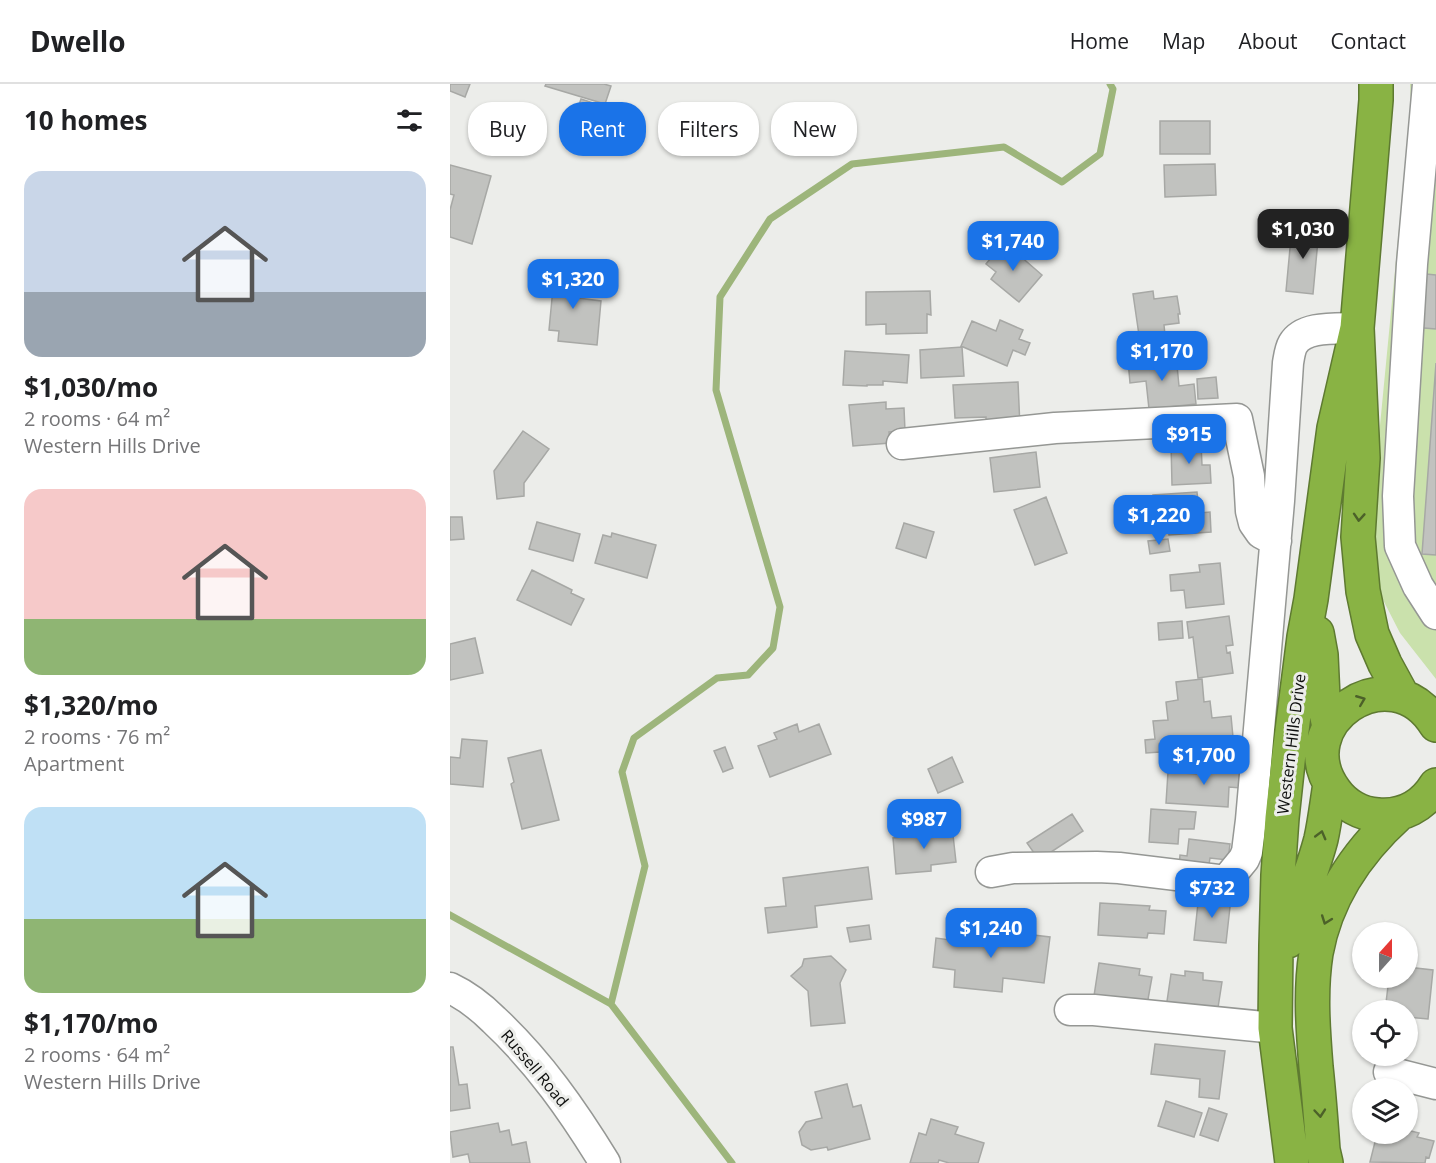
<!DOCTYPE html>
<meta charset="utf-8">
<style>
body{margin:0;font-family:"Open Sans",sans-serif;background:#f2f2f2;color:#202124;height:100vh;display:flex;flex-direction:column;font-size:22px;white-space:nowrap}
*{box-sizing:border-box;margin:0}
p{font-size:20px;color:#757577}
.icon{flex:none;width:33px;height:33px;fill:none;stroke:currentColor;stroke-width:2;stroke-linecap:round;stroke-linejoin:round}
.map{position:relative;flex:1;overflow:hidden}
.sheet{display:flex;flex-direction:column;background:#fff;width:450px}
.sheet>*{flex:none}
.banner{position:absolute;left:18px;top:18px;width:570px;height:54px;display:flex;gap:12px}
.needle{width:39px;rotate:21deg}
.buttons{position:absolute;left:902px;top:838px;display:grid;gap:12px}
.buttons a{display:grid;place-items:center;width:66px;height:66px;border-radius:50%;background:#fff;box-shadow:0 2px 4px #0004;font-size:30px}
.price{position:absolute;translate:-50% -51px;padding:0 14px;border-radius:12px;background:#1a73e8;color:#fff;font-size:20px;line-height:39px;filter:drop-shadow(0 2px 3px #0008)}
.price::after{content:'';position:absolute;left:50%;top:36px;width:18px;height:14px;margin-left:-9px;background:inherit;clip-path:polygon(0 0,100% 0,50% 100%)}
.price.selected{background:#222;color:#fff}
ul{padding:0;list-style:none}
li{display:grid;align-content:center;gap:12px;height:318px;padding:0 24px}
li span{display:grid;place-items:center;height:186px;border-radius:18px;color:#555}
li>.icon{margin-inline-start:auto}
span .icon{width:108px;height:108px;fill:#fffc;stroke-width:1}
li b{font-size:26px}
h2{display:flex;justify-content:space-between;align-items:center;height:72px;padding:0 24px;font-size:26px}
.pill{padding:0 21px;border-radius:24px;background:#fff;box-shadow:0 2px 4px #0004;font-size:21px;line-height:54px}
.pill.selected{background:#1a73e8;color:#fff}
header{display:flex;align-items:center;gap:36px;box-sizing:border-box;height:84px;padding:0 30px;background:#fff;border-bottom:2px solid #e0e0e0}
header strong{font-size:28px}
nav{display:flex;gap:33px;margin-inline-start:auto;font-size:21px}
main{display:flex;flex:1;min-height:0}
.map>svg:first-child{display:block}
.green{fill:#cae1ac}
.lines{fill:none;stroke-linecap:round;stroke-linejoin:round}
.stream{stroke:#9db57b;stroke-width:7}
.building{fill:#c1c2bf;stroke:#a7a8a5;stroke-width:1.5}
.minor-casing{stroke:#959794;stroke-width:33}
.highway-casing{stroke:#5e7a31;stroke-width:36}
.minor{stroke:#fff;stroke-width:30}
.highway{stroke:#89b344;stroke-width:33}
.oneway{stroke:#4c6129}
.labels{text-anchor:middle;dominant-baseline:central;stroke-width:6;stroke-linejoin:round;paint-order:stroke}
.street-label{font-size:16px;fill:#0e0f0e;stroke:#ecedea}
</style>
<header>
<strong>Dwello</strong>
<nav><a>Home</a><a>Map</a><a>About</a><a>Contact</a></nav>
</header>
<main>
<section class="sheet">
<h2>10 homes<svg class="icon" aria-label="filters" viewBox="0 0 24 24"><path d="M4 7h16M4 17h16"/><circle cx="9" cy="7" r="2"/><circle cx="15" cy="17" r="2"/></svg></h2>
<ul>
<li><span style="background:linear-gradient(#c9d6e8 65%,#9aa5b1 0)"><svg class="icon" aria-label="home" viewBox="0 0 24 24"><path d="M3 11l9-7 9 7M6 9v11h12V9"/></svg></span><div><b>$1,030/mo</b><p>2 rooms · 64 m²</p><p>Western Hills Drive</p></div></li>
<li><span style="background:linear-gradient(#f6c9c9 70%,#8fb573 0)"><svg class="icon" aria-label="home" viewBox="0 0 24 24"><path d="M3 11l9-7 9 7M6 9v11h12V9"/></svg></span><div><b>$1,320/mo</b><p>2 rooms · 76 m²</p><p>Apartment</p></div></li>
<li><span style="background:linear-gradient(#bfe0f5 60%,#8fb573 0)"><svg class="icon" aria-label="home" viewBox="0 0 24 24"><path d="M3 11l9-7 9 7M6 9v11h12V9"/></svg></span><div><b>$1,170/mo</b><p>2 rooms · 64 m²</p><p>Western Hills Drive</p></div></li>
</ul>
</section>
<div class="map">
<svg width="986" height="1079" viewBox="0 0 986 1079">
<rect width="100%" height="100%" fill="#ecedea"/>
<!-- green -->
<path class="green" d="M 960,0 L 986,0 L 986,595 L 950,549 L 930,510 L 923,470 L 922,424 L 961,21 Z"/>
<g class="lines">
<!-- stream -->
<path class="stream" d="M 0,831 L 161,920 L 282,1079
M 161,920 L 195,782 L 172,688 L 184,654 L 267,594 L 298,591 L 323,564 L 330,523 L 266,306 L 270,213 L 320,135 L 402,80 L 554,63 L 612,98 L 650,70 L 663,5 L 660,0"/>
</g>
<!-- building -->
<path class="building" d="M 0,0 L 20,0 L 15,13 L 0,7 Z
M 96,0 L 154,0 L 161,2 L 155,20 L 95,2 Z
M 131,15 L 155,23 L 145,50 L 122,41 Z
M 710,37 L 760,37 L 760,70 L 710,70 Z
M 765,80 L 766,111 L 715,113 L 714,81 Z
M 0,81 L 41,92 L 22,160 L 0,153 L 0,126 L 4,111 L 0,110 Z
M 842,143 L 869,145 L 863,210 L 836,207 Z
M 554,158 L 592,191 L 569,218 L 541,195 L 546,188 L 536,180 Z
M 105,183 L 131,185 L 128,214 L 151,217 L 147,261 L 108,257 L 109,247 L 99,246 Z
M 966,189 L 986,191 L 986,245 L 962,243 Z
M 480,207 L 481,231 L 477,230 L 477,249 L 436,250 L 436,240 L 416,241 L 416,208 Z
M 703,207 L 704,215 L 727,212 L 730,230 L 728,230 L 729,239 L 714,241 L 716,261 L 691,265 L 683,210 Z
M 550,236 L 573,246 L 569,255 L 580,259 L 575,271 L 563,266 L 557,282 L 511,262 L 522,237 L 546,247 Z
M 512,263 L 514,292 L 471,294 L 470,266 Z
M 395,267 L 459,271 L 457,299 L 433,297 L 433,301 L 417,301 L 417,302 L 393,301 Z
M 726,271 L 729,302 L 744,300 L 746,320 L 699,325 L 696,297 L 680,299 L 678,276 Z
M 986,279 L 986,471 L 972,470 Z
M 766,293 L 768,314 L 748,315 L 747,295 Z
M 568,298 L 570,343 L 536,344 L 536,333 L 505,334 L 503,301 Z
M 436,318 L 436,325 L 454,324 L 455,347 L 439,348 L 440,359 L 403,362 L 399,321 Z
M 73,347 L 99,365 L 74,399 L 74,412 L 47,415 L 44,387 Z
M 721,359 L 751,359 L 752,381 L 760,381 L 761,399 L 722,401 Z
M 586,368 L 590,403 L 544,408 L 540,374 Z
M 747,408 L 749,429 L 760,428 L 761,448 L 719,451 L 717,429 L 704,430 L 703,411 Z
M 596,413 L 617,469 L 585,481 L 564,426 Z
M 0,433 L 12,433 L 14,455 L 0,456 Z
M 87,438 L 130,450 L 123,477 L 79,465 Z
M 454,439 L 484,448 L 476,474 L 446,464 Z
M 162,449 L 206,461 L 197,494 L 145,479 L 153,451 L 161,453 Z
M 718,455 L 720,467 L 700,470 L 698,457 Z
M 770,479 L 774,520 L 736,524 L 734,506 L 721,507 L 720,491 L 750,488 L 749,481 Z
M 82,486 L 122,506 L 121,509 L 134,515 L 121,541 L 67,516 Z
M 779,532 L 783,561 L 776,562 L 777,569 L 780,568 L 783,589 L 748,594 L 743,553 L 739,554 L 737,538 Z
M 732,537 L 733,554 L 709,556 L 708,539 Z
M 25,554 L 33,589 L 0,596 L 0,560 Z
M 752,595 L 754,618 L 760,617 L 762,634 L 781,632 L 783,653 L 709,660 L 710,668 L 696,669 L 695,656 L 705,655 L 703,637 L 718,636 L 716,618 L 728,616 L 726,598 Z
M 347,640 L 349,648 L 369,640 L 381,670 L 320,693 L 308,662 L 327,655 L 324,649 Z
M 12,655 L 37,657 L 33,703 L 0,700 L 0,673 L 10,674 Z
M 275,663 L 283,684 L 273,688 L 264,667 Z
M 91,666 L 109,736 L 72,745 L 61,700 L 64,698 L 58,674 Z
M 502,673 L 513,698 L 488,709 L 478,685 Z
M 747,680 L 792,683 L 791,704 L 779,703 L 778,723 L 716,719 L 718,688 L 746,690 Z
M 701,725 L 746,728 L 744,745 L 729,745 L 728,760 L 699,758 Z
M 622,730 L 633,747 L 589,776 L 577,759 Z
M 502,742 L 506,778 L 481,781 L 481,787 L 446,790 L 443,754 L 460,752 L 459,747 Z
M 739,755 L 780,760 L 778,776 L 760,774 L 758,787 L 729,783 L 730,771 L 737,772 Z
M 418,783 L 422,815 L 365,822 L 367,843 L 318,849 L 315,824 L 336,822 L 333,794 Z
M 749,810 L 781,814 L 776,859 L 744,856 Z
M 650,819 L 700,822 L 699,826 L 716,827 L 714,850 L 698,849 L 697,854 L 648,851 Z
M 419,841 L 421,855 L 400,858 L 397,844 Z
M 501,842 L 530,846 L 529,854 L 566,858 L 567,849 L 600,853 L 594,899 L 553,894 L 552,908 L 504,903 L 505,886 L 483,883 L 486,854 L 500,856 Z
M 381,872 L 396,886 L 390,899 L 395,939 L 361,942 L 358,907 L 341,892 L 352,882 L 354,875 Z
M 649,879 L 690,885 L 689,891 L 702,893 L 697,921 L 644,912 Z
M 957,883 L 983,886 L 978,935 L 957,933 L 957,927 L 935,927 L 939,894 L 957,894 Z
M 735,887 L 753,889 L 753,896 L 772,898 L 767,930 L 716,924 L 721,890 L 735,892 Z
M 705,960 L 775,967 L 769,1015 L 749,1013 L 750,995 L 701,990 Z
M 0,963 L 3,963 L 9,1001 L 17,1000 L 20,1024 L 0,1027 Z
M 397,1000 L 403,1023 L 411,1021 L 420,1055 L 378,1066 L 377,1063 L 361,1066 L 352,1061 L 349,1048 L 356,1038 L 372,1034 L 365,1008 Z
M 716,1017 L 752,1029 L 744,1053 L 708,1042 Z
M 759,1024 L 777,1030 L 768,1057 L 750,1051 Z
M 481,1035 L 508,1043 L 505,1050 L 534,1059 L 528,1079 L 499,1079 L 489,1076 L 488,1079 L 460,1079 L 469,1049 L 476,1051 Z
M 48,1039 L 50,1048 L 59,1046 L 62,1061 L 76,1058 L 80,1079 L 20,1079 L 18,1070 L 3,1073 L 0,1048 Z
M 957,1046 L 969,1049 L 967,1053 L 984,1057 L 979,1074 L 976,1073 L 975,1079 L 920,1078 L 927,1050 L 957,1050 Z"/>
<g class="lines">
<defs>
<path id="minor" d="M 978,0 L 962,180 L 948,412 L 950,462 L 968,502 L 986,530
M 452,360 L 605,344 L 787,335 L 799,392 L 801,427 L 804,439 L 811,449 L 826,457
M 541,788 L 563,784 L 647,783 L 669,784 L 776,797 L 794,775 L 797,768 L 801,736 L 829,417 L 838,279 C 839,273 840,265 843,260 C 854,241 888,245 907,244
M 0,904 C 17,912 31,923 44,936 C 89,978 123,1027 155,1079
M 620,926 L 644,926 L 825,944
M 939,988 L 986,1000"/>
<path id="highway" d="M 926,0 L 926,16 L 907,244 L 913,374 L 908,453 L 913,507 L 922,550 L 935,580 L 953,613
M 867,549 L 871,571 L 873,614 L 879,643
M 986,641 C 941,567 835,640 885,707 C 895,721 911,730 928,731 C 952,733 973,722 986,701
M 838,857 C 847,822 862,790 871,755 C 875,737 877,718 880,700
M 842,1079 L 825,944 L 826,862 L 828,791 L 832,734 L 838,678 L 854,553 L 861,515 L 884,344 L 907,244
M 876,1079 L 873,1066 C 871,1038 869,1011 866,983 C 863,946 860,907 866,869 C 876,814 908,767 949,730"/>
</defs>
<!-- minor casing -->
<use href="#minor" class="minor-casing"/>
<!-- highway casing -->
<use href="#highway" class="highway-casing"/>
<!-- minor -->
<use href="#minor" class="minor"/>
<!-- highway -->
<use href="#highway" class="highway"/>
</g>
<!-- one-way arrows -->
<defs><path id="oneway-chevron" d="M-2-3.5L2.5 0L-2 3.5" fill="none" stroke-width="1.6" stroke-linecap="round" stroke-linejoin="round" transform="scale(1.5)"/></defs>
<g class="oneway">
<use href="#oneway-chevron" transform="translate(909 433) rotate(94)"/>
<use href="#oneway-chevron" transform="translate(911 616) rotate(-22)"/>
<use href="#oneway-chevron" transform="translate(871 751) rotate(-75)"/>
<use href="#oneway-chevron" transform="translate(876 836) rotate(110)"/>
<use href="#oneway-chevron" transform="translate(870 1029) rotate(85)"/>
</g>
<g class="labels">
<!-- street labels -->
<g class="street-label">
<text transform="translate(841 660) rotate(-83)">Western Hills Drive</text>
<text transform="translate(85 984) rotate(50)">Russell Road</text>
</g>
</g>
</svg>
<div class="buttons">
<a><svg class="needle" viewBox="-14 -14 28 28"><path d="M0-13l5 13h-10z" fill="#e53935"/><path d="M0 13l5-13h-10z" fill="#757577"/></svg></a>
<a><svg class="icon" aria-label="locate" viewBox="0 0 24 24"><circle cx="12" cy="12" r="6"/><path d="M12 2v4M12 18v4M2 12h4M18 12h4"/></svg></a>
<a><svg class="icon" aria-label="layers" viewBox="0 0 24 24"><path d="M12 4l9 5-9 5-9-5zM3 14l9 5 9-5"/></svg></a>
</div>
<b class="price selected" style="left:853px;top:176px">$1,030</b>
<b class="price" style="left:563px;top:188px">$1,740</b>
<b class="price" style="left:123px;top:226px">$1,320</b>
<b class="price" style="left:712px;top:298px">$1,170</b>
<b class="price" style="left:739px;top:381px">$915</b>
<b class="price" style="left:709px;top:462px">$1,220</b>
<b class="price" style="left:754px;top:702px">$1,700</b>
<b class="price" style="left:474px;top:766px">$987</b>
<b class="price" style="left:762px;top:835px">$732</b>
<b class="price" style="left:541px;top:875px">$1,240</b>
<div class="banner">
<a class="pill">Buy</a>
<a class="pill selected">Rent</a>
<a class="pill">Filters</a>
<a class="pill">New</a>
</div>
</div>
</main>
